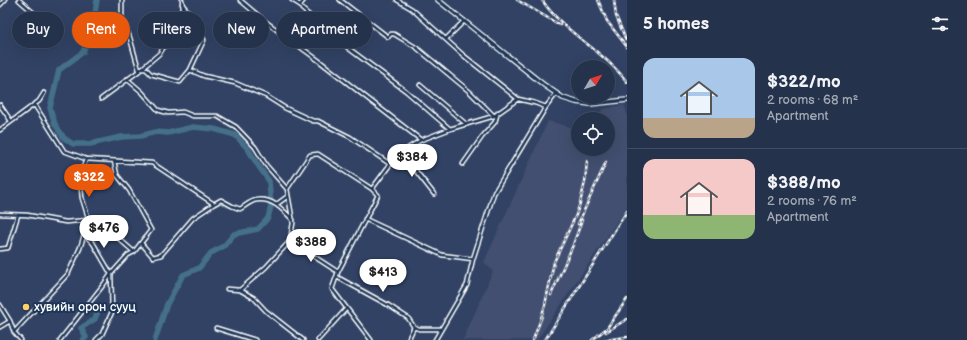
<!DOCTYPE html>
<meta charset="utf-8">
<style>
body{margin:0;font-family:"Balsamiq Sans",sans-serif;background:#313e55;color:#f1f3f6;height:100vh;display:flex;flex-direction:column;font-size:15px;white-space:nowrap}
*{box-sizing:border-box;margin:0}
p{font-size:13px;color:#a3aab5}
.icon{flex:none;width:22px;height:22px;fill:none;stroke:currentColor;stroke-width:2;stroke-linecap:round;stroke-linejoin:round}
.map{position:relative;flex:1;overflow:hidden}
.drawer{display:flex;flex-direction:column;background:#25324b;width:340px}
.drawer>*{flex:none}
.hud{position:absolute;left:12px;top:12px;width:380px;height:36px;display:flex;gap:8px}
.needle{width:26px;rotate:51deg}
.controls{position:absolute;left:571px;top:60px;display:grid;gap:8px}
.controls a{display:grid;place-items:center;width:44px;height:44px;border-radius:50%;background:#25324b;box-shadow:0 4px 16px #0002,0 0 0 1px #424d63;font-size:20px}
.price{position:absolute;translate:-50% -34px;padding:0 9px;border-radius:14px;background:#fff;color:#222;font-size:13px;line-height:26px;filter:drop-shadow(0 1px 2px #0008)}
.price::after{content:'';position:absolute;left:50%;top:24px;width:12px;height:9px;margin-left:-6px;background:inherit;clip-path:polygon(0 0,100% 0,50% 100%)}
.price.selected{background:#ea580c;color:#fff}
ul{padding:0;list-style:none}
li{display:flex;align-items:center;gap:12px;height:100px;padding:0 16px}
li+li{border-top:1px solid #424d63}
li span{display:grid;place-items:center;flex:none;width:112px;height:80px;border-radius:12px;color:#555}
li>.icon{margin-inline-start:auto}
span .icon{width:48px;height:48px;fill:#fffc;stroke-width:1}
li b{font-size:17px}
h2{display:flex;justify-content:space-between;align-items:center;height:48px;padding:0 16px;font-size:17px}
.chip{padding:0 14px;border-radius:18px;background:#25324b;box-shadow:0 4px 16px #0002,0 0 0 1px #424d63;font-size:14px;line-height:36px}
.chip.selected{background:#ea580c;color:#fff}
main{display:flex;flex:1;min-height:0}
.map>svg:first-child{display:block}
.built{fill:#434f70}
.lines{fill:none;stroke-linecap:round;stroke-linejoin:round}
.river{stroke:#457089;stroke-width:5.5}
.street-casing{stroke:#fff;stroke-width:5.5}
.secondary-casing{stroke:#fff;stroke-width:6}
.street{stroke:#1d3557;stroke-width:2.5}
.secondary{stroke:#1d3557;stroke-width:3.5}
.rail-casing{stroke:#fff;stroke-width:2.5}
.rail{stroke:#1d3557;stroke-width:1;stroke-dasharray:3;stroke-linecap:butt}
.poi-dot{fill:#ffd166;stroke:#1d3557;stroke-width:1.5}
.labels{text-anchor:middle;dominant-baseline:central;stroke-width:4;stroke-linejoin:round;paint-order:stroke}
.poi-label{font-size:13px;fill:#fff;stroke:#1d3557;text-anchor:start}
</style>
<main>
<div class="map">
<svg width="627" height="340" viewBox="0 0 627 340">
<rect width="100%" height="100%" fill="#314264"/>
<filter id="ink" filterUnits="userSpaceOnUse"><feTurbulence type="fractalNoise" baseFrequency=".025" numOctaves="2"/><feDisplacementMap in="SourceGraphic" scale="8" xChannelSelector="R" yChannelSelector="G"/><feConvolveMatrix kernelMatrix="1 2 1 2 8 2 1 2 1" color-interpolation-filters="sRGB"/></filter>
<g filter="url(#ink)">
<!-- built -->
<path class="built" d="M 624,105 L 627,114 L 627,207 L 537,340 L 463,340 L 493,271 L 484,262 L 548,121 L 578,129 L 578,149 L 608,149 L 608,119 L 598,119 L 602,109 Z"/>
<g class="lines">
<!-- river -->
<path class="river" d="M 97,0 L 93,26 L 83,52 L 59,70 L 50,108 L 55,124 L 64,138 L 73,144 L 90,144 L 121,137 L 140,136 L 156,132 L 168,133 L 193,127 L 214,129 L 235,135 L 248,149 L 257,164 L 269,181 L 271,206 L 268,218 L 258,229 L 234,234 L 224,246 L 211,253 L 199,268 L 183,275 L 167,304 L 155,340
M 83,340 L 86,337 L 81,328 L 95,319 L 100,306"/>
<defs>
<path id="street" d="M 19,0 L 43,21 L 50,25
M 122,0 L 122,18 L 130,38 L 139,70
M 240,0 L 266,22 L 318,60 L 421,140
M 292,0 L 300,5 L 302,9 L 348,48 L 406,91 L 450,129
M 340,0 L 388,37 L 391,34 L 394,34 L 417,48 L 470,92 L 494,116
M 397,0 L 412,9 L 463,55 L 518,99
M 182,4 L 194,19 L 204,40 L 190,70 L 204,76 L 235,83 L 266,96 L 285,108 L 313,121 L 318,121 L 350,137 L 390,164
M 0,5 L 5,0
M 300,5 L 304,0
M 446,39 L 464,21
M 141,69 L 146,69 L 151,74 L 180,82 L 190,70
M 127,79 L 142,92 L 158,110 L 168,113 L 183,112 L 193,116 L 217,116 L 236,127 L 255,147 L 266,165 L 287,189
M 420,85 L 466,124
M 101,99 L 139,71 L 160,53 L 170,37 L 174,25 L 183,8 L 182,0
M 0,105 L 11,121
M 0,130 L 39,101 L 44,93
M 401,152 L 434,194
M 86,159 L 152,163 L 214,204 L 221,200 L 232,206 L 240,209 C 245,206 252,200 257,200 C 273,198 283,210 293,220
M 463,164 L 482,137 L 495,122 L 498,112
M 277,204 L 288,196
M 0,214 L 27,215 L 66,222 L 89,220 L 82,198 L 80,177 L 86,159 L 64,151 L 34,104
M 365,219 L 442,255 L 473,259
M 290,241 L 293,223 L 287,189 L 310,155 L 318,154 L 372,189
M 141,243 L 153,257 L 161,255 L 193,218 L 214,204
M 0,249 L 8,248 L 18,215
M 338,272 L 378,195 L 372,189 L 397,155 L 421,140 L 450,129 L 494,116 L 518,99 L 535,103 L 546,107
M 337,277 L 388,305 L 408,318 L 414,327
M 227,289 L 240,290 L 266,267 L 290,241 L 338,272 L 332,289 L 371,340
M 240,290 L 254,298 L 266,311 L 303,340
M 0,305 L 10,321
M 0,327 L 10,321 L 14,332 L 68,274 L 80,248 L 89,220 L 99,221 L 134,252
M 216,328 L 255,340
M 14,332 L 21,340
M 60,340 L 104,284 L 111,274 L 93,243 L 84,234
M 96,340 L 102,334 L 112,312 L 111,274 L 128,255 L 134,252 L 151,230 L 129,190 L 117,175 L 114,161
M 318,340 L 346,309
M 408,340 L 414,327 L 419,329 L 441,329
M 435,340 L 467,285 L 473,259 L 494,193 L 546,107 L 556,94"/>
<path id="secondary" d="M 438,0 L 544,85 L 563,98 L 576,102 L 590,104 L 627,100"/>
</defs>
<!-- street casing -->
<use href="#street" class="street-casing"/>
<!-- secondary casing -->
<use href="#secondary" class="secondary-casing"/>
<!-- street -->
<use href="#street" class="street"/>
<!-- secondary -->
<use href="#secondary" class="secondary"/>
<defs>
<path id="rail" d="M 517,0 L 560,25
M 542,0 C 564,33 603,50 627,82
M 598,0 L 607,21 L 627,47
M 614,0 L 616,16 L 626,40
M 578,224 L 606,162
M 551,295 L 573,245 L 582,220
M 540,321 L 545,305 L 554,262 L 576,215 L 580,203 L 585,182 L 587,161
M 606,332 L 627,319
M 533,340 L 542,316
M 545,340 L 627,211
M 592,340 L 607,328 L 627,299
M 604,340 L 627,337"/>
</defs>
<!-- rail casing -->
<use href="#rail" class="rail-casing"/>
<!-- rail -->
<use href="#rail" class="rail"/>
</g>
</g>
<!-- markers -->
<circle class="poi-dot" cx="26" cy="307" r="4"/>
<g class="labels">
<!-- poi labels -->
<g class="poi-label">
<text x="34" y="307">хувийн орон сууц</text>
</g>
</g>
</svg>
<div class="controls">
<a><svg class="needle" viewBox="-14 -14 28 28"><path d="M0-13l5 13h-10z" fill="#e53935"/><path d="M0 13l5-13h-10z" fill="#a3aab5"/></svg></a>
<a><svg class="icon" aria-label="locate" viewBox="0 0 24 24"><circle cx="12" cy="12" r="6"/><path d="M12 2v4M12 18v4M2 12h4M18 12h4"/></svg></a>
</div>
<b class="price" style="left:412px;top:178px">$384</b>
<b class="price selected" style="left:89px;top:198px">$322</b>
<b class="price" style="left:104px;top:249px">$476</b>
<b class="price" style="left:311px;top:263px">$388</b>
<b class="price" style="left:383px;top:293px">$413</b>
<div class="hud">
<a class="chip">Buy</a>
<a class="chip selected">Rent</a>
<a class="chip">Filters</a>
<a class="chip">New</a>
<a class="chip">Apartment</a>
</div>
</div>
<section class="drawer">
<h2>5 homes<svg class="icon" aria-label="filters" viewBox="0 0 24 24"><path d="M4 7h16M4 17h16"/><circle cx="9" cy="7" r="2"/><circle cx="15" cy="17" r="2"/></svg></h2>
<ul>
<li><span style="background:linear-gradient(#a9c7e8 75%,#b9a48a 0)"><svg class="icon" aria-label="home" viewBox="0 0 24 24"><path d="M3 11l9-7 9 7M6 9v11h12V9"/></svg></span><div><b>$322/mo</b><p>2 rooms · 68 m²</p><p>Apartment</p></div></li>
<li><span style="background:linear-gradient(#f6c9c9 70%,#8fb573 0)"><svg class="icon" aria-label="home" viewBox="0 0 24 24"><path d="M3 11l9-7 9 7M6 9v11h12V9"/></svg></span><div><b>$388/mo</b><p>2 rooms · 76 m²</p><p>Apartment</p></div></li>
</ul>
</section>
</main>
